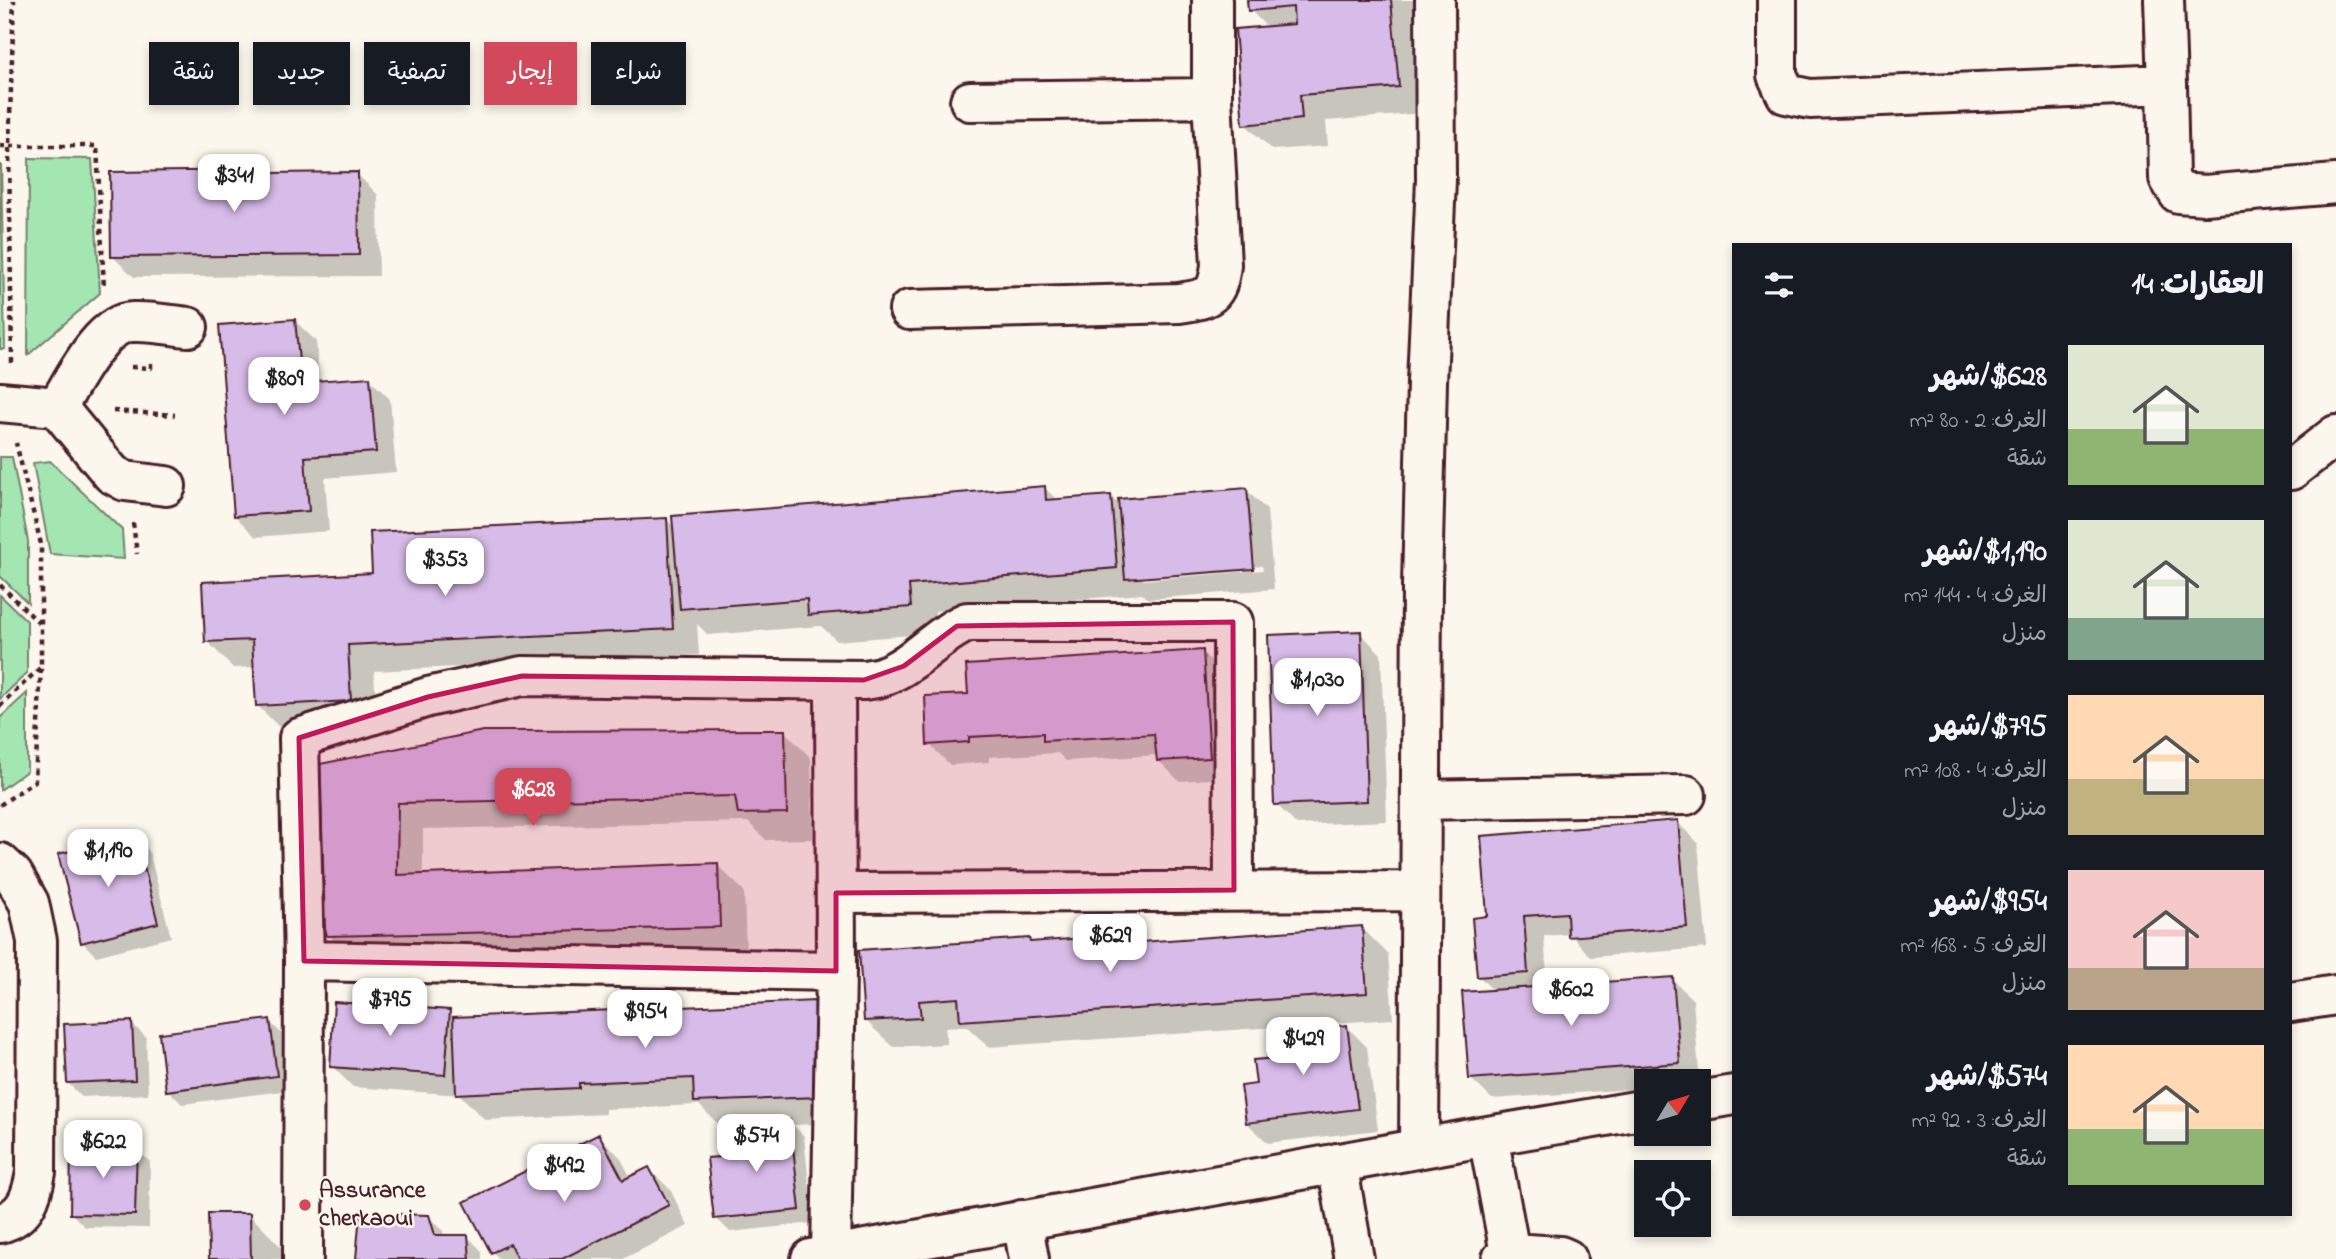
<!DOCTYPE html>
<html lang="ar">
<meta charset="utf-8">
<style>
body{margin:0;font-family:"Indie Flower","Playpen Sans Arabic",sans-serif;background:#242831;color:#f1f3f6;direction:rtl;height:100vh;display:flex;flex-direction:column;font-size:26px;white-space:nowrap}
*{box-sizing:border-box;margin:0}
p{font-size:23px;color:#9ea1a6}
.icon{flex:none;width:38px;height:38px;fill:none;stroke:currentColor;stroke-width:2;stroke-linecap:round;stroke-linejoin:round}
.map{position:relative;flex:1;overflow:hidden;direction:ltr}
.side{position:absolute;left:1732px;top:243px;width:560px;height:973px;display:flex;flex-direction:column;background:#171b24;border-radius:0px;box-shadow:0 4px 10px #0003;direction:rtl}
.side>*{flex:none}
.hud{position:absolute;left:21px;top:42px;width:665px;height:63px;direction:rtl;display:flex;gap:14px}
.needle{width:46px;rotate:52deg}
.fabs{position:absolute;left:1634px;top:1069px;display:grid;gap:14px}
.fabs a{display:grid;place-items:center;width:77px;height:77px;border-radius:0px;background:#171b24;box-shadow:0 4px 10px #0003;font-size:35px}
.price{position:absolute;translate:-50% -60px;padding:0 16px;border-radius:14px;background:#fff;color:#222;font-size:23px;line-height:46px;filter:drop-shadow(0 2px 4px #0008)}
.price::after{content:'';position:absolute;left:50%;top:42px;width:21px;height:16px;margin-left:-10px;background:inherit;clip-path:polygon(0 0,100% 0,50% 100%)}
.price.current{background:#d1495b;color:#fff}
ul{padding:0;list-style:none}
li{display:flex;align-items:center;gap:21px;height:175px;padding:0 28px}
li span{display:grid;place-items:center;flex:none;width:196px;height:140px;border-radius:0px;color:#555}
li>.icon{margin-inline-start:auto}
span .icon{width:84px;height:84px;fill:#fffc;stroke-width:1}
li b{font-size:30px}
h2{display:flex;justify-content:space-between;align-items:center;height:84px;padding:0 28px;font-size:30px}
.chip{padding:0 24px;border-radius:0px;background:#171b24;box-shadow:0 4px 10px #0003;font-size:24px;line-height:63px}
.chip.current{background:#d1495b;color:#fff}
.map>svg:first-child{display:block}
.green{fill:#a3e6b1;stroke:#76826e;stroke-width:2}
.shadow{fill:#0003;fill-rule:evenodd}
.building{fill:#d7bbe8;stroke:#4a1f2b;stroke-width:2}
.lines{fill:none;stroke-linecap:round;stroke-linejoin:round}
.minor-casing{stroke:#4a1f2b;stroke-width:44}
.path{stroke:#4a1f2b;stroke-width:4.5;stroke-dasharray:5 5;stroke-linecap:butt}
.minor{stroke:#fbf7ec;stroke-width:38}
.marked{fill:#c2185b;fill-opacity:0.2;stroke:#c2185b;stroke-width:5;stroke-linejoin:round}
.poi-dot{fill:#d1495b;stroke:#fbf7ec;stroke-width:2.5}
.labels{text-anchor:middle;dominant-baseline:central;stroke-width:5;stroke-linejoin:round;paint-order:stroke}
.poi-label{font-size:24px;font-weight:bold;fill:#4a1f2b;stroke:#fbf7ec;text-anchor:start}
</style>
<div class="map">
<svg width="2336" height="1259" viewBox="0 0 2336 1259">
<rect width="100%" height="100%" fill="#fbf7ec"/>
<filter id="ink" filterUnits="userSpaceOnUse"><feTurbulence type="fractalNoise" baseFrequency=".0143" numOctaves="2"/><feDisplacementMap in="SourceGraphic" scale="14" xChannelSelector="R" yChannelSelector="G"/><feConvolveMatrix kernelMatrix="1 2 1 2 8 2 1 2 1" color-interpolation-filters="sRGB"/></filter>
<g filter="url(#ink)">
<!-- green -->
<path class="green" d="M 29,158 L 92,159 L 100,293 L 28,355 Z
M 0,165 L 1,165 L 5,349 L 0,349 Z
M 0,457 L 12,457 L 28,541 L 28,603 L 0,576 Z
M 50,461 L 122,530 L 124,559 L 50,554 L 33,463 Z
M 0,595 L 27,621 L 27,673 L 0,699 Z
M 27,693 L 27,771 L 0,790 L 0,718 Z"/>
<!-- shadow -->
<path class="shadow" d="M 1249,0 L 1415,0 L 1424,113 L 1326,121 L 1328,146 L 1272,150 L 1245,124 L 1268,28 L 1250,10 Z
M 357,174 L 378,195 L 379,276 L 134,277 L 113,257 Z
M 295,321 L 316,341 L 319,382 L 369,379 L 390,399 L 396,472 L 325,478 L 329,531 L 256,537 L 235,516 Z
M 1044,487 L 1058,501 L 1110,496 L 1121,507 L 1246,490 L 1267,510 L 1274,589 L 1148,599 L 1142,594 L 935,611 L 936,633 L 837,641 L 821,626 L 708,635 L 697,624 L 699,655 L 374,671 L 377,727 L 284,732 L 257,705 L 255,667 L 233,668 L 207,641 L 374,575 L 667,520 L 675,528 ZM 1262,566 L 1263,570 L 1143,580 L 1143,576 Z
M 1360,633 L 1381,654 L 1387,821 L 1297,825 L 1276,804 Z
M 1202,652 L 1223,673 L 1230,778 L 1179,781 L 1158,760 L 1158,755 L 1066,761 L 1058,753 L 989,757 L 989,762 L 950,765 L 929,744 L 970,695 Z
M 784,731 L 811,758 L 813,839 L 766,840 L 748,822 L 423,829 L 423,876 L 717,865 L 744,891 L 746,953 L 356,962 L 329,935 L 321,765 Z
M 1677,822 L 1698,843 L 1707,948 L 1591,957 L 1570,934 L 1544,936 L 1548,988 L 1672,979 L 1693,1000 L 1700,1083 L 1699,1082 L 1647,1082 L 1647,1088 L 1492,1099 L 1471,1079 L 1494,992 L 1479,976 L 1489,918 Z
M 135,837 L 149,851 L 171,937 L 96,956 L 82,942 Z
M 1362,928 L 1388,954 L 1393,1019 L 988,1047 L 967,1026 L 945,1027 L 947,1044 L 893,1047 L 866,1021 L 1029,940 L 1032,943 L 1084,940 L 1091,947 Z
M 814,1003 L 841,1029 L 845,1123 L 793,1125 L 804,1136 L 813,1223 L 730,1232 L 716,1218 L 745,1156 L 742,1127 L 722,1128 L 699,1105 L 605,1109 L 605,1114 L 485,1120 L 460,1095 L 353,1087 L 332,1066 L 449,1012 L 456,1018 Z
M 269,1021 L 283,1035 L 290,1090 L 182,1104 L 168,1090 Z
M 131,1023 L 146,1037 L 148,1094 L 82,1097 L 68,1083 Z
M 1347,1027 L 1367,1047 L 1378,1130 L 1268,1143 L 1247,1123 L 1258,1085 L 1278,1059 Z
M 599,1136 L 620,1157 L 631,1178 L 649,1169 L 670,1189 L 688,1226 L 623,1259 L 499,1259 L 493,1252 L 467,1203 Z
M 136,1148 L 150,1162 L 149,1228 L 85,1227 L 71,1213 Z
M 250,1215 L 285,1251 L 285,1259 L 210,1259 Z
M 429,1217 L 443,1231 L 444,1237 L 468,1237 L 482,1251 L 482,1259 L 357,1259 Z"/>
<!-- building -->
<path class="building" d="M 1247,0 L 1391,0 L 1399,87 L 1300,95 L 1302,119 L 1243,125 L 1235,29 L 1294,24 L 1293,7 L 1248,11 Z
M 268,170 L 268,173 L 358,172 L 359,255 L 111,257 L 110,172 Z
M 295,319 L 301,382 L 370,377 L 376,452 L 305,457 L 309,511 L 234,516 L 219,325 Z
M 1045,486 L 1046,500 L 1111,495 L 1117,568 L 909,585 L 911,607 L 808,615 L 807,599 L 680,609 L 672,516 Z
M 1247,488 L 1254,569 L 1125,579 L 1118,499 Z
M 667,518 L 673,629 L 348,645 L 351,701 L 256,706 L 252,640 L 205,642 L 202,582 L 372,573 L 370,532 Z
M 1361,631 L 1367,801 L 1274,805 L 1268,635 Z
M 1203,650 L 1210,758 L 1157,761 L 1154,734 L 1043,741 L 1043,733 L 969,737 L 969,742 L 927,745 L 925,696 L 968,694 L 966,665 Z
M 785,730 L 787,813 L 738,814 L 735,796 L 398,803 L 397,875 L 718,863 L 720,927 L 327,936 L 325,928 L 320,764 L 483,731 Z
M 1678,820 L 1687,927 L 1568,937 L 1567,913 L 1524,916 L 1528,973 L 1477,977 L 1472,918 L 1487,916 L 1481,836 Z
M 136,835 L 158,923 L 81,943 L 58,854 Z
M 1362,926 L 1367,993 L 960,1021 L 958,998 L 919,1001 L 921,1018 L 864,1021 L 859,950 L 1029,938 L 1030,942 L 1084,938 L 1085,946 Z
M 1673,977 L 1680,1063 L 1469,1079 L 1462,992 Z
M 815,1001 L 819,1097 L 694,1102 L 693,1078 L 579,1083 L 579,1088 L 456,1094 L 453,1017 Z
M 334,1002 L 450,1010 L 445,1075 L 330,1067 Z
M 270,1019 L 277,1076 L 166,1091 L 159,1033 Z
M 132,1021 L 135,1080 L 67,1083 L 64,1024 Z
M 1347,1025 L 1358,1109 L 1246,1123 L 1241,1086 L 1256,1084 L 1253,1060 L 1276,1058 L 1273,1034 Z
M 790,1120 L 800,1210 L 714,1219 L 707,1158 L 743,1155 L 740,1125 Z
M 599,1134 L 623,1180 L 649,1167 L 669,1205 L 562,1259 L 517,1259 L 510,1244 L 491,1253 L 464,1202 Z
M 71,1145 L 137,1146 L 135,1215 L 70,1214 Z
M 208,1213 L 250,1213 L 251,1259 L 209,1259 Z
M 360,1213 L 429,1215 L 435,1235 L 468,1235 L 470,1259 L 356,1259 Z"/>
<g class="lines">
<defs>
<path id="minor" d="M 1777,0 L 1777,75 L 1786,94 L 1810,99 L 2167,84 L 2169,178 L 2178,193 L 2205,195 L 2336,184
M 2164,0 L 2167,84
M 970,101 L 1212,98
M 909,310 L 1179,303 C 1209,298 1217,298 1221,265 L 1212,98 L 1212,0
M 0,402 L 57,407 L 112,474 L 125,481 L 166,486
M 57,407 C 73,382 100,323 132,322 C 150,321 170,325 188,327
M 2291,470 L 2336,435
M 1421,800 L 1686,795
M 0,863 L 13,875 L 29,903 L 37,941 L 36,1172 C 32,1195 26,1217 0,1223
M 836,893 L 1420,891
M 304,961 L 836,971
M 2291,1002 L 2336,995
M 1699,1101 L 1734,1095
M 1488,1136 L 1510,1253 L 1502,1259
M 1419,1148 L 1422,586 L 1427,382 L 1436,180 L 1435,0
M 1337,1163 L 1354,1259
M 1022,1220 L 1029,1259
M 1510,1253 L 1560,1256 L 1567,1259
M 831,1255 L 836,971 L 835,681
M 303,1259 L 304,961 L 299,738 L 428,697 L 522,676 L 864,680 C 872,679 880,678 886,675 C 916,663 937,635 967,622 L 1233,622 L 1234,890
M 811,1259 L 1488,1136 L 1647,1109"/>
</defs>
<!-- minor casing -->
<use href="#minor" class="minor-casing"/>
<!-- path -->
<path class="path" d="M 0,146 L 97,146 L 104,288
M 12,363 L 9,146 L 14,0
M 131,367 L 151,368 L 151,362
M 113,411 L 175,415
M 133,523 L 137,554
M 0,585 L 41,625
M 0,706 L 41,667
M 0,805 L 35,781 L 41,667 L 41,544 L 16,443"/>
<!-- minor -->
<use href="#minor" class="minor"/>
</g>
</g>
<!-- marked area -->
<path class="marked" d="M 1233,622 L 1234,890 L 836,893 L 836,971 L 304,961 L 299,738 L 428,697 L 522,676 L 864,680 L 904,666 L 957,626 Z"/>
<!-- markers -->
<circle class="poi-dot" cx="305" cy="1205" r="7"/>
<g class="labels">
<!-- poi labels -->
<g class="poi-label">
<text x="319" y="1191">Assurance<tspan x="319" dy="28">cherkaoui</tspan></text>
</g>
</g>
</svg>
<div class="fabs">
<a><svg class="needle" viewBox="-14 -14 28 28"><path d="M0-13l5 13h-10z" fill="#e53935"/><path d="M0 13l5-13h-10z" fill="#9ea1a6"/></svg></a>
<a><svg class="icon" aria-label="locate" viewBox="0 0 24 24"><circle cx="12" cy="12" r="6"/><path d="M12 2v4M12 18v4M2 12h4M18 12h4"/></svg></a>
</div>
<b class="price" style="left:234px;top:214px">$341</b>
<b class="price" style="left:284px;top:417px">$809</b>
<b class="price" style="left:445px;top:598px">$353</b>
<b class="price" style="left:1317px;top:718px">$1,030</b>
<b class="price current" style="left:533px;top:828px">$628</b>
<b class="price" style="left:108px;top:889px">$1,190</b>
<b class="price" style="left:1110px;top:974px">$629</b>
<b class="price" style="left:1571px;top:1028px">$602</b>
<b class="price" style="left:390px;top:1038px">$795</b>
<b class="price" style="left:645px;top:1050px">$954</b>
<b class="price" style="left:1303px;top:1077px">$429</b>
<b class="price" style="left:756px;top:1174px">$574</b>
<b class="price" style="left:103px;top:1180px">$622</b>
<b class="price" style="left:564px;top:1204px">$492</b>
<div class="hud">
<a class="chip">شراء</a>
<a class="chip current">إيجار</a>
<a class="chip">تصفية</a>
<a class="chip">جديد</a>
<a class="chip">شقة</a>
</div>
<section class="side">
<h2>العقارات: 14<svg class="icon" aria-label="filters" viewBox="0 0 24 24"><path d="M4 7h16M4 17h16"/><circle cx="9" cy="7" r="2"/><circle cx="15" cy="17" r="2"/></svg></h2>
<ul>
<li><span style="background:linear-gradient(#dfe7d0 60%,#8fb573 0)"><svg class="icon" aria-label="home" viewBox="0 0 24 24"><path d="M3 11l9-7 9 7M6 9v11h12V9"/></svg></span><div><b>$628/شهر</b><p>الغرف: 2 · 80 m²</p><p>شقة</p></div></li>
<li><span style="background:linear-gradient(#dfe7d0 70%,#7fa58c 0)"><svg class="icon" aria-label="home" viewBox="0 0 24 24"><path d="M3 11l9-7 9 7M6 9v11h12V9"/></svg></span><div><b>$1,190/شهر</b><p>الغرف: 4 · 144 m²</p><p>منزل</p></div></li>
<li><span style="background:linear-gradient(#ffd9b3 60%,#c2b280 0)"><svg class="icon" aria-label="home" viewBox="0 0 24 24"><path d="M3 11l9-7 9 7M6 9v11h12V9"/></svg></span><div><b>$795/شهر</b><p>الغرف: 4 · 108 m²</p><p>منزل</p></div></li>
<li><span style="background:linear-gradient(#f6c9c9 70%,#b9a48a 0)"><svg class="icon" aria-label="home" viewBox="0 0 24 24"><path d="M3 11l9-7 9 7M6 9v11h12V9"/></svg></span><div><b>$954/شهر</b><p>الغرف: 5 · 168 m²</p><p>منزل</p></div></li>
<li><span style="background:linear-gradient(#ffd9b3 60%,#8fb573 0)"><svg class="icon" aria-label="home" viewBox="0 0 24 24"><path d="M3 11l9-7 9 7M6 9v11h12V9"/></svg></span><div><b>$574/شهر</b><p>الغرف: 3 · 92 m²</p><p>شقة</p></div></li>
</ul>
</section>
</div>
